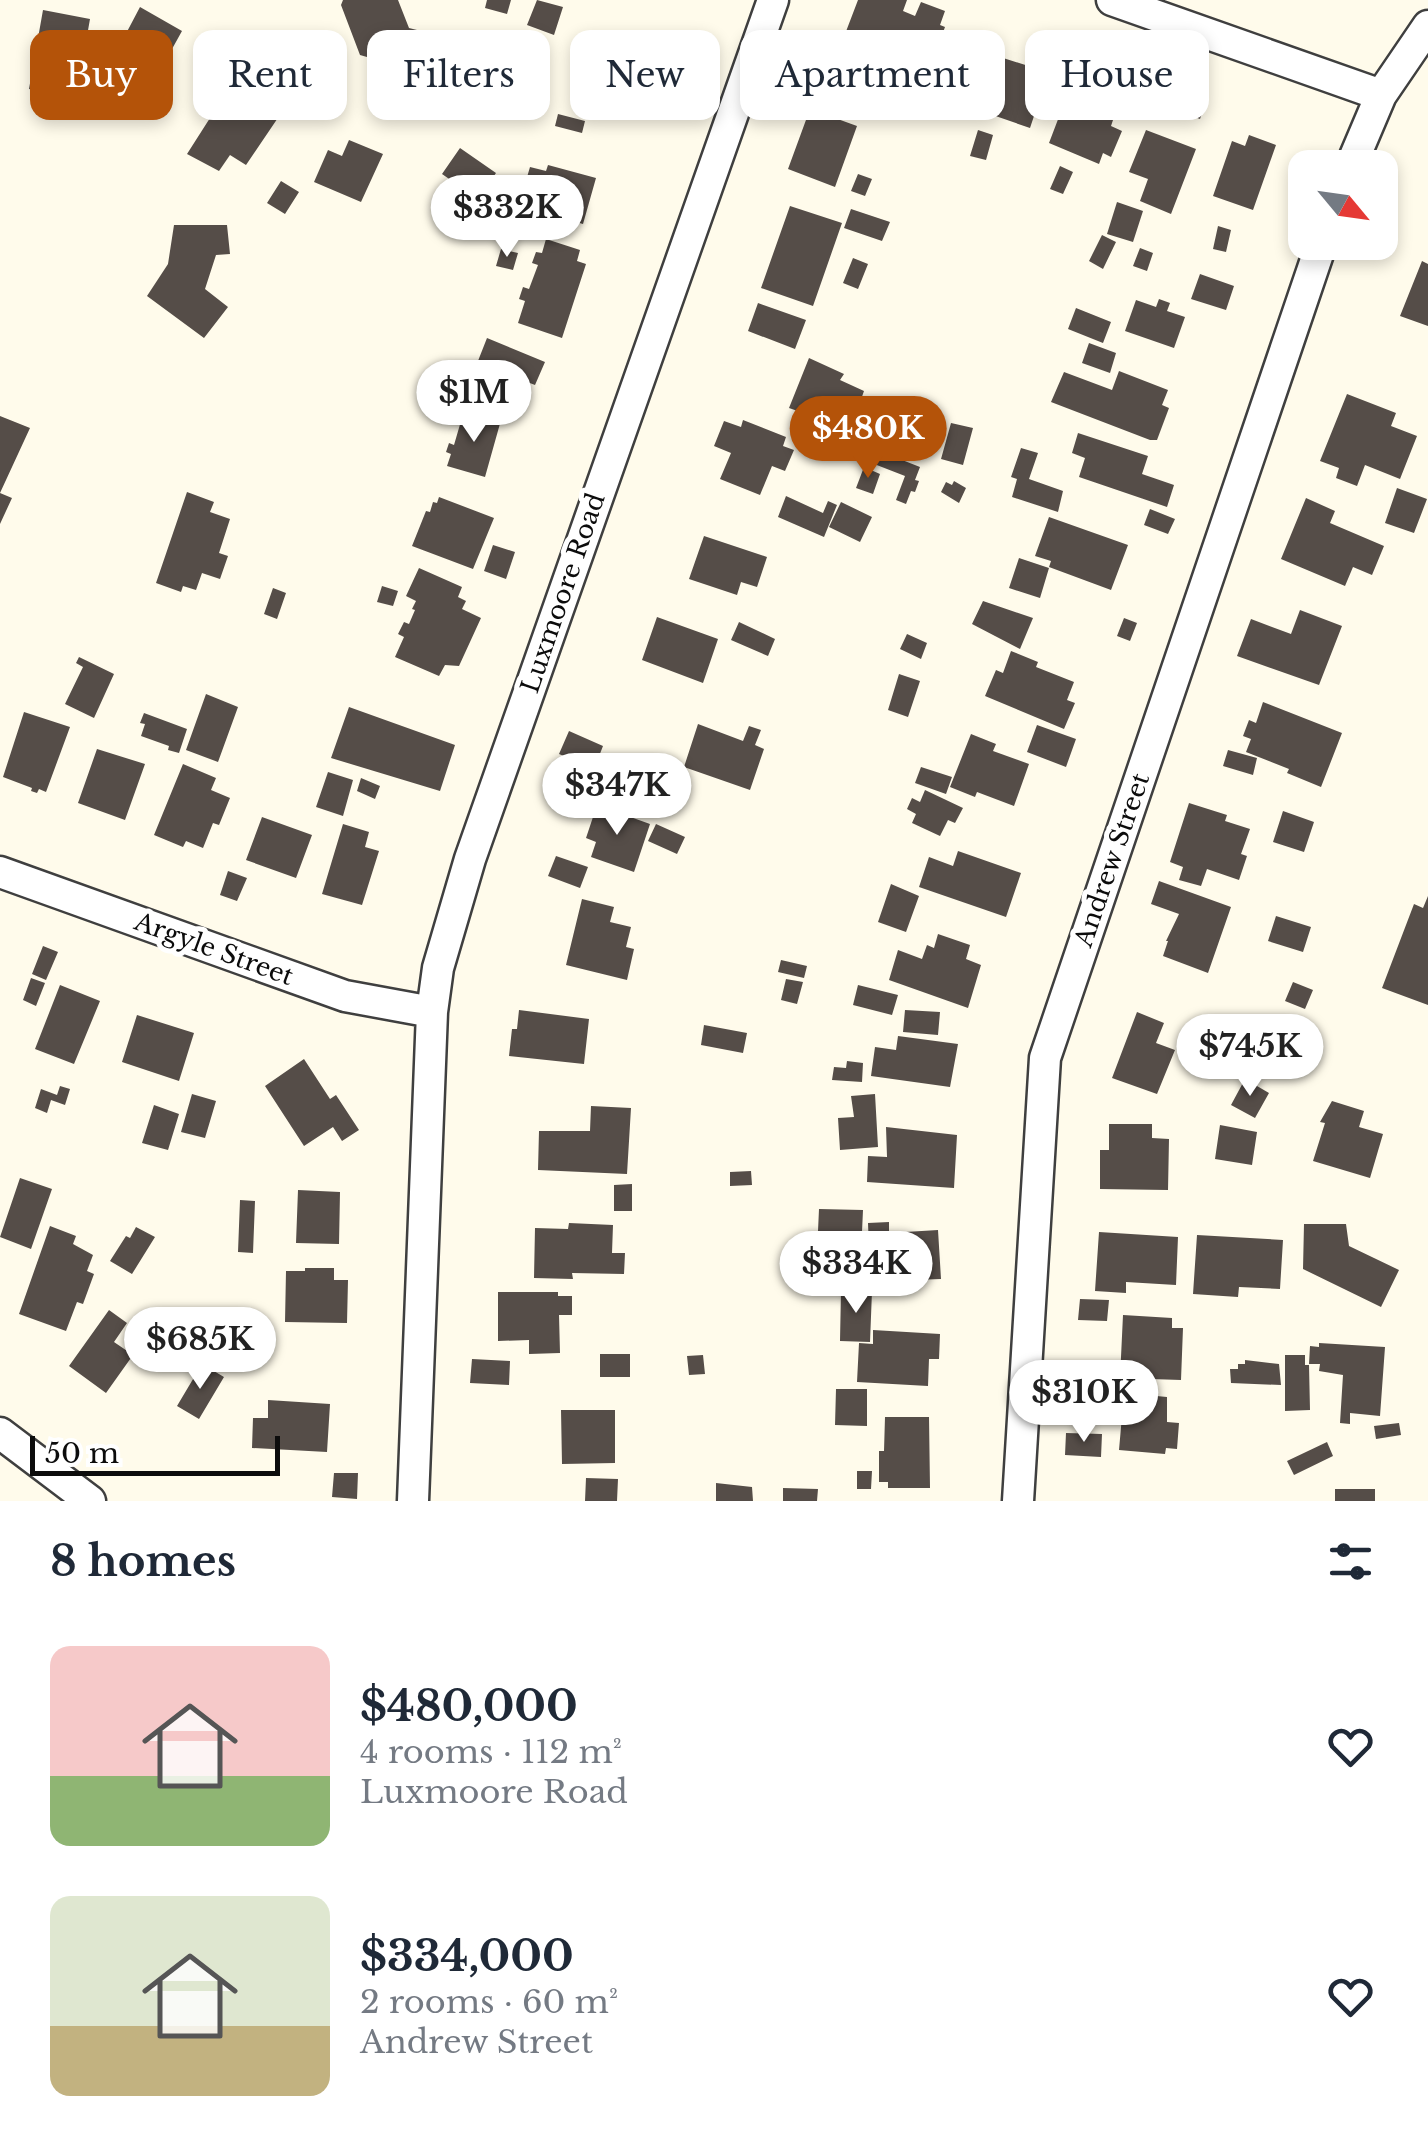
<!DOCTYPE html>
<meta charset="utf-8">
<style>
body{margin:0;font-family:"Libre Baskerville",serif;background:#f6f6f7;color:#1f2937;height:100vh;display:flex;flex-direction:column;font-size:38px;white-space:nowrap}
*{box-sizing:border-box;margin:0}
p{font-size:32px;color:#747a83}
.icon{flex:none;width:55px;height:55px;fill:none;stroke:currentColor;stroke-width:2;stroke-linecap:round;stroke-linejoin:round}
.map{position:relative;height:1501px;overflow:hidden}
.sheet{display:flex;flex-direction:column;background:#fff;flex:1}
.sheet>*{flex:none}
.hud{position:absolute;left:30px;top:30px;width:1370px;height:90px;display:flex;gap:20px}
.needle{width:65px;rotate:119deg}
.controls{position:absolute;left:1288px;top:150px;display:grid;gap:20px}
.controls a{display:grid;place-items:center;width:110px;height:110px;border-radius:20px;background:#fff;box-shadow:0 5px 15px #0003;font-size:50px}
.scale{position:absolute;left:30px;bottom:25px;width:250px;box-sizing:border-box;padding-left:10px;border:5px solid #0c0c0c;border-top:0;font-size:28px;line-height:35px;white-space:nowrap;color:#0c0c0c;-webkit-text-stroke:8px #fff;paint-order:stroke}
.price{position:absolute;translate:-50% -85px;padding:0 22px;border-radius:35px;background:#fff;color:#222;font-size:32px;line-height:65px;filter:drop-shadow(0 2px 5px #0008)}
.price::after{content:'';position:absolute;left:50%;top:60px;width:30px;height:22px;margin-left:-15px;background:inherit;clip-path:polygon(0 0,100% 0,50% 100%)}
.price.on{background:#b45309;color:#fff}
ul{padding:0;list-style:none}
li{display:flex;align-items:center;gap:30px;height:250px;padding:0 50px}
li span{display:grid;place-items:center;flex:none;width:280px;height:200px;border-radius:20px;color:#555}
li>.icon{margin-inline-start:auto}
span .icon{width:120px;height:120px;fill:#fffc;stroke-width:1}
li b{font-size:42px}
h2{display:flex;justify-content:space-between;align-items:center;height:120px;padding:0 50px;font-size:42px}
.tag{padding:0 35px;border-radius:20px;background:#fff;box-shadow:0 5px 15px #0003;font-size:35px;line-height:90px}
.tag.on{background:#b45309;color:#fff}
.map>svg:first-child{display:block}
.building{fill:#554d48}
.lines{fill:none;stroke-linecap:round;stroke-linejoin:round}
.street-casing{stroke:#3f3f3f;stroke-width:35}
.street{stroke:#fff;stroke-width:30}
.labels{text-anchor:middle;dominant-baseline:central;stroke-width:10;stroke-linejoin:round;paint-order:stroke}
.street-label{font-size:25px;fill:#0c0c0c;stroke:#fff}
</style>
<div class="map">
<svg width="1428" height="1501" viewBox="0 0 1428 1501">
<rect width="100%" height="100%" fill="#fffbeb"/>
<!-- building -->
<path class="building" d="M 343,0 L 398,0 L 409,28 L 429,33 L 419,72 L 360,55 L 341,5 Z
M 487,0 L 511,0 L 507,14 L 485,8 Z
M 537,0 L 563,7 L 554,35 L 527,25 Z
M 858,0 L 907,0 L 903,11 L 915,16 L 921,2 L 945,11 L 940,25 L 945,27 L 930,67 L 903,57 L 900,64 L 842,42 Z
M 140,7 L 182,31 L 172,49 L 150,36 L 140,56 L 120,45 Z
M 43,10 L 90,19 L 76,98 L 29,89 Z
M 595,47 L 645,66 L 630,107 L 596,94 L 593,104 L 576,98 Z
M 1000,57 L 1038,69 L 1027,100 L 1038,104 L 1030,128 L 981,111 L 984,102 L 980,101 L 987,80 L 993,82 Z
M 515,59 L 534,65 L 526,91 L 507,85 Z
M 248,68 L 290,100 L 246,165 L 230,155 L 219,171 L 187,154 L 240,71 Z
M 938,70 L 967,80 L 955,115 L 927,106 Z
M 1153,70 L 1164,74 L 1153,107 L 1141,103 Z
M 886,72 L 917,84 L 912,98 L 881,86 Z
M 821,81 L 858,96 L 850,117 L 813,102 Z
M 1181,95 L 1205,104 L 1200,119 L 1176,110 Z
M 1065,101 L 1113,120 L 1111,126 L 1122,131 L 1111,157 L 1103,153 L 1099,164 L 1049,143 Z
M 810,109 L 857,126 L 835,187 L 788,169 Z
M 558,114 L 585,121 L 582,133 L 555,126 Z
M 978,130 L 993,135 L 986,160 L 970,156 Z
M 1146,130 L 1196,149 L 1171,214 L 1140,201 L 1148,179 L 1129,172 Z
M 1249,135 L 1276,145 L 1253,210 L 1213,196 L 1232,141 L 1245,146 Z
M 349,140 L 383,154 L 361,202 L 314,182 L 328,150 L 342,156 Z
M 460,148 L 496,173 L 478,199 L 442,174 Z
M 548,165 L 596,178 L 583,224 L 535,210 L 541,189 L 525,184 L 530,167 L 546,171 Z
M 1060,166 L 1073,172 L 1063,194 L 1050,189 Z
M 858,174 L 872,179 L 865,196 L 851,191 Z
M 281,181 L 299,192 L 285,214 L 267,203 Z
M 1117,202 L 1143,211 L 1133,242 L 1107,234 Z
M 790,206 L 842,223 L 813,306 L 761,288 Z
M 851,209 L 890,222 L 882,241 L 844,228 Z
M 174,225 L 227,225 L 230,254 L 216,255 L 205,289 L 228,307 L 204,338 L 147,296 L 168,264 Z
M 1218,226 L 1231,230 L 1226,252 L 1213,249 Z
M 1102,235 L 1116,242 L 1103,269 L 1089,261 Z
M 546,239 L 580,250 L 577,261 L 586,264 L 562,338 L 518,323 L 525,301 L 519,299 L 523,287 L 529,289 L 538,265 L 532,263 L 536,252 L 542,253 Z
M 1140,248 L 1153,253 L 1147,271 L 1133,266 Z
M 501,249 L 518,253 L 513,270 L 496,266 Z
M 853,258 L 868,264 L 858,289 L 843,283 Z
M 1422,261 L 1428,264 L 1428,326 L 1400,316 Z
M 1200,274 L 1234,286 L 1226,310 L 1191,299 Z
M 1159,299 L 1170,303 L 1167,311 L 1185,317 L 1174,348 L 1125,331 L 1136,300 L 1156,307 Z
M 758,303 L 806,320 L 795,349 L 748,331 Z
M 1076,308 L 1111,322 L 1103,343 L 1068,329 Z
M 487,338 L 545,362 L 535,385 L 522,380 L 509,412 L 471,395 L 482,368 L 476,366 Z
M 1089,343 L 1116,353 L 1110,373 L 1082,363 Z
M 809,358 L 844,374 L 840,380 L 864,391 L 858,408 L 843,402 L 835,424 L 789,408 Z
M 1119,371 L 1168,390 L 1162,405 L 1169,408 L 1157,440 L 1150,440 L 1051,402 L 1064,372 L 1112,390 Z
M 1347,394 L 1396,413 L 1391,426 L 1417,436 L 1400,479 L 1365,465 L 1357,486 L 1336,478 L 1339,468 L 1320,461 Z
M 477,413 L 501,420 L 485,477 L 447,466 L 451,454 L 446,452 L 449,443 L 454,445 L 461,421 L 474,423 Z
M 0,416 L 30,428 L 0,493 L 12,498 L 0,524 Z
M 743,420 L 786,437 L 783,446 L 794,450 L 785,471 L 772,466 L 760,495 L 720,479 L 731,453 L 714,446 L 724,421 L 741,427 Z
M 951,423 L 973,428 L 963,465 L 941,459 Z
M 1078,433 L 1148,456 L 1142,474 L 1174,485 L 1167,507 L 1079,477 L 1085,458 L 1072,453 Z
M 1021,448 L 1038,453 L 1029,479 L 1063,491 L 1058,512 L 1012,497 L 1017,479 L 1011,477 Z
M 874,449 L 920,467 L 915,480 L 919,481 L 915,492 L 911,491 L 906,504 L 896,500 L 905,476 L 869,462 Z
M 864,467 L 880,474 L 873,494 L 856,488 Z
M 954,481 L 966,488 L 959,503 L 941,492 L 946,482 L 952,485 Z
M 1397,488 L 1427,499 L 1414,533 L 1385,523 Z
M 187,492 L 214,502 L 210,512 L 230,519 L 219,553 L 228,556 L 220,579 L 202,573 L 196,590 L 183,586 L 181,592 L 156,583 Z
M 786,496 L 823,513 L 828,501 L 837,505 L 824,537 L 778,517 Z
M 439,497 L 494,518 L 473,569 L 412,546 L 426,511 L 430,512 L 433,502 L 437,503 Z
M 1306,498 L 1335,511 L 1330,523 L 1384,546 L 1372,575 L 1353,567 L 1345,586 L 1281,559 Z
M 841,502 L 872,517 L 860,542 L 829,527 Z
M 1150,509 L 1175,519 L 1168,534 L 1144,525 Z
M 1049,517 L 1128,545 L 1111,590 L 1049,567 L 1051,561 L 1035,556 Z
M 704,536 L 767,557 L 757,587 L 741,582 L 737,595 L 689,579 Z
M 493,545 L 515,552 L 506,579 L 484,571 Z
M 1019,558 L 1049,568 L 1040,598 L 1009,588 Z
M 419,568 L 462,587 L 458,597 L 466,601 L 462,609 L 481,618 L 459,666 L 445,665 L 439,676 L 395,657 L 404,637 L 398,634 L 404,622 L 409,624 L 415,610 L 412,609 L 416,601 L 406,596 Z
M 382,586 L 398,591 L 393,606 L 377,602 Z
M 273,588 L 286,593 L 277,619 L 264,614 Z
M 983,601 L 1033,618 L 1020,649 L 972,624 Z
M 1300,610 L 1342,626 L 1319,685 L 1237,656 L 1251,619 L 1291,634 Z
M 657,617 L 718,639 L 703,683 L 642,660 Z
M 1124,618 L 1137,623 L 1130,641 L 1117,636 Z
M 739,622 L 775,639 L 768,656 L 731,640 Z
M 907,634 L 927,643 L 921,659 L 900,649 Z
M 1011,651 L 1038,662 L 1036,667 L 1074,682 L 1067,700 L 1075,703 L 1064,729 L 985,696 L 996,670 L 1003,673 Z
M 79,657 L 114,674 L 94,718 L 65,704 L 83,667 L 76,663 Z
M 899,674 L 920,681 L 908,717 L 888,710 Z
M 206,694 L 238,707 L 218,762 L 186,750 Z
M 1263,702 L 1342,733 L 1321,787 L 1287,773 L 1289,769 L 1246,752 L 1251,739 L 1243,736 L 1249,720 L 1256,723 Z
M 349,707 L 455,745 L 440,791 L 331,758 Z
M 24,712 L 70,727 L 46,792 L 39,789 L 37,793 L 31,791 L 32,788 L 3,777 Z
M 144,713 L 187,729 L 179,753 L 168,750 L 169,746 L 141,736 L 145,724 L 140,723 Z
M 698,724 L 743,741 L 749,726 L 761,730 L 755,745 L 764,749 L 750,790 L 684,767 Z
M 1037,725 L 1076,739 L 1066,767 L 1027,752 Z
M 569,731 L 603,746 L 594,769 L 559,754 Z
M 971,734 L 996,744 L 993,751 L 1029,764 L 1014,806 L 977,792 L 975,797 L 950,787 Z
M 97,749 L 145,764 L 125,820 L 78,803 Z
M 1228,750 L 1257,758 L 1253,775 L 1223,766 Z
M 183,764 L 216,778 L 211,790 L 230,798 L 219,825 L 213,823 L 203,848 L 186,841 L 183,847 L 154,835 Z
M 921,767 L 952,777 L 946,794 L 915,783 Z
M 328,772 L 353,780 L 343,816 L 316,807 Z
M 361,778 L 380,786 L 375,799 L 357,791 Z
M 925,790 L 963,808 L 955,823 L 948,820 L 940,836 L 912,823 L 916,814 L 907,809 L 912,798 L 920,802 Z
M 1189,803 L 1227,815 L 1225,821 L 1250,829 L 1241,854 L 1247,856 L 1239,880 L 1207,869 L 1201,886 L 1179,880 L 1183,867 L 1170,862 Z
M 597,805 L 650,824 L 634,872 L 591,857 L 596,842 L 586,838 Z
M 1283,811 L 1314,822 L 1304,852 L 1273,842 Z
M 262,817 L 312,835 L 296,878 L 246,860 Z
M 343,824 L 369,832 L 365,847 L 379,851 L 362,905 L 322,894 Z
M 656,824 L 685,837 L 677,854 L 648,841 Z
M 958,851 L 1021,873 L 1006,917 L 919,887 L 929,857 L 953,866 Z
M 556,856 L 588,867 L 580,888 L 548,876 Z
M 228,871 L 247,878 L 237,901 L 220,895 Z
M 1159,881 L 1231,907 L 1208,973 L 1163,956 L 1168,941 L 1166,941 L 1179,914 L 1151,904 Z
M 891,884 L 919,896 L 906,932 L 878,922 Z
M 1428,896 L 1428,1005 L 1382,988 L 1414,904 L 1423,908 Z
M 582,899 L 614,907 L 610,922 L 631,927 L 626,947 L 634,949 L 627,980 L 566,965 Z
M 1276,916 L 1311,927 L 1303,952 L 1268,941 Z
M 938,934 L 970,945 L 966,959 L 981,965 L 968,1008 L 889,980 L 898,950 L 922,959 L 927,945 L 934,948 Z
M 43,946 L 58,952 L 46,980 L 32,974 Z
M 781,960 L 807,966 L 804,978 L 778,972 Z
M 31,978 L 45,983 L 36,1006 L 23,1000 Z
M 786,979 L 803,982 L 797,1004 L 781,1000 Z
M 1293,982 L 1313,990 L 1305,1009 L 1285,1001 Z
M 60,985 L 100,1001 L 74,1064 L 35,1049 Z
M 858,985 L 898,995 L 892,1015 L 853,1005 Z
M 519,1010 L 589,1019 L 584,1064 L 509,1056 L 512,1029 L 517,1029 Z
M 905,1010 L 940,1012 L 938,1035 L 903,1032 Z
M 1137,1012 L 1164,1023 L 1156,1043 L 1175,1050 L 1157,1094 L 1112,1078 Z
M 137,1015 L 194,1033 L 179,1081 L 122,1062 Z
M 704,1025 L 747,1033 L 743,1053 L 701,1045 Z
M 898,1036 L 958,1044 L 950,1087 L 871,1076 L 875,1047 L 896,1050 Z
M 304,1059 L 330,1099 L 336,1095 L 359,1130 L 342,1141 L 333,1127 L 304,1146 L 265,1086 Z
M 847,1061 L 863,1063 L 862,1082 L 832,1080 L 834,1067 L 846,1068 Z
M 1245,1079 L 1269,1093 L 1255,1118 L 1231,1105 Z
M 60,1086 L 70,1089 L 65,1105 L 51,1100 L 47,1113 L 35,1108 L 41,1089 L 57,1095 Z
M 192,1094 L 216,1101 L 205,1138 L 181,1132 Z
M 875,1094 L 878,1147 L 840,1150 L 838,1118 L 854,1117 L 851,1096 Z
M 1332,1101 L 1364,1111 L 1359,1127 L 1383,1134 L 1370,1178 L 1313,1161 L 1325,1123 L 1320,1122 Z
M 154,1105 L 179,1114 L 168,1150 L 142,1143 Z
M 591,1106 L 631,1108 L 627,1174 L 538,1170 L 539,1131 L 590,1131 Z
M 1109,1124 L 1152,1124 L 1152,1138 L 1169,1139 L 1168,1190 L 1100,1189 L 1100,1150 L 1109,1150 Z
M 1220,1125 L 1257,1132 L 1252,1165 L 1215,1159 Z
M 886,1127 L 957,1135 L 954,1188 L 867,1182 L 868,1156 L 887,1157 Z
M 751,1171 L 752,1185 L 730,1186 L 730,1172 Z
M 20,1178 L 52,1189 L 31,1249 L 0,1237 Z
M 632,1184 L 632,1211 L 614,1211 L 614,1185 Z
M 298,1190 L 340,1192 L 339,1244 L 296,1243 Z
M 240,1200 L 255,1201 L 253,1253 L 238,1252 Z
M 819,1209 L 863,1210 L 862,1232 L 818,1231 Z
M 889,1222 L 889,1233 L 938,1230 L 941,1279 L 887,1281 L 886,1266 L 876,1266 L 876,1277 L 853,1278 L 851,1248 L 869,1249 L 868,1223 Z
M 569,1223 L 613,1225 L 612,1253 L 625,1253 L 624,1274 L 572,1273 L 573,1279 L 534,1278 L 535,1228 L 568,1229 Z
M 1304,1224 L 1346,1224 L 1349,1246 L 1399,1270 L 1381,1307 L 1303,1269 Z
M 50,1226 L 76,1236 L 73,1244 L 93,1255 L 87,1271 L 94,1274 L 83,1304 L 77,1302 L 66,1331 L 19,1314 Z
M 136,1227 L 155,1237 L 132,1274 L 110,1261 L 126,1236 L 130,1238 Z
M 1099,1232 L 1178,1237 L 1176,1285 L 1126,1282 L 1126,1293 L 1095,1291 Z
M 1197,1235 L 1283,1240 L 1280,1289 L 1239,1287 L 1238,1297 L 1193,1294 Z
M 305,1268 L 334,1268 L 334,1280 L 348,1280 L 347,1323 L 285,1322 L 286,1271 L 305,1271 Z
M 841,1290 L 872,1291 L 870,1342 L 840,1341 Z
M 498,1292 L 558,1292 L 558,1296 L 572,1296 L 572,1315 L 559,1315 L 560,1353 L 529,1354 L 529,1340 L 498,1341 Z
M 1080,1299 L 1109,1300 L 1107,1321 L 1078,1320 Z
M 109,1310 L 127,1323 L 114,1342 L 133,1355 L 106,1393 L 69,1366 Z
M 1123,1315 L 1172,1318 L 1172,1328 L 1183,1328 L 1181,1380 L 1120,1378 Z
M 160,1327 L 180,1340 L 163,1367 L 142,1353 Z
M 873,1330 L 940,1334 L 939,1359 L 929,1359 L 928,1386 L 857,1382 L 859,1343 L 873,1344 Z
M 1319,1343 L 1385,1347 L 1380,1416 L 1350,1413 L 1350,1424 L 1340,1423 L 1343,1375 L 1319,1371 L 1320,1364 L 1309,1364 L 1310,1346 L 1319,1347 Z
M 600,1354 L 630,1354 L 630,1377 L 600,1377 Z
M 703,1355 L 705,1374 L 689,1375 L 687,1356 Z
M 1285,1355 L 1305,1355 L 1305,1365 L 1309,1365 L 1310,1410 L 1285,1411 Z
M 472,1359 L 510,1361 L 509,1385 L 470,1383 Z
M 1245,1360 L 1279,1364 L 1281,1385 L 1231,1383 L 1230,1369 L 1238,1369 L 1238,1364 L 1245,1364 Z
M 202,1364 L 224,1377 L 199,1419 L 177,1406 Z
M 836,1389 L 867,1389 L 867,1426 L 835,1425 Z
M 1124,1393 L 1167,1397 L 1167,1422 L 1179,1423 L 1177,1449 L 1166,1448 L 1165,1454 L 1119,1450 Z
M 268,1400 L 330,1404 L 327,1452 L 252,1448 L 253,1418 L 268,1418 Z
M 561,1410 L 615,1410 L 615,1463 L 562,1464 Z
M 885,1417 L 929,1417 L 930,1488 L 888,1488 L 888,1482 L 879,1482 L 879,1451 L 884,1451 Z
M 1399,1423 L 1401,1435 L 1376,1439 L 1374,1426 Z
M 1066,1433 L 1102,1434 L 1101,1457 L 1065,1455 Z
M 1327,1442 L 1333,1456 L 1294,1475 L 1287,1461 Z
M 857,1471 L 872,1471 L 871,1489 L 857,1489 Z
M 334,1473 L 358,1473 L 357,1499 L 332,1497 Z
M 586,1478 L 618,1479 L 617,1501 L 585,1501 Z
M 716,1483 L 752,1487 L 753,1501 L 716,1501 Z
M 783,1488 L 818,1489 L 817,1501 L 783,1501 Z
M 1335,1489 L 1375,1489 L 1375,1501 L 1335,1501 Z"/>
<g class="lines">
<defs>
<path id="street" d="M 1112,0 L 1381,95
M 1350,168 L 1381,95 L 1428,26
M 0,872 L 345,996 L 432,1012
M 0,1433 L 90,1501
M 413,1501 L 432,1012 L 438,968 L 470,859 L 773,0
M 1018,1501 L 1045,1058 L 1322,242"/>
</defs>
<!-- street casing -->
<use href="#street" class="street-casing"/>
<!-- street -->
<use href="#street" class="street"/>
</g>
<g class="labels">
<!-- street labels -->
<g class="street-label">
<text transform="translate(563 593) rotate(-71)">Luxmoore Road</text>
<text transform="translate(1112 860) rotate(-71)">Andrew Street</text>
<text transform="translate(214 949) rotate(20)">Argyle Street</text>
</g>
</g>
</svg>
<div class="controls">
<a><svg class="needle" viewBox="-14 -14 28 28"><path d="M0-13l5 13h-10z" fill="#e53935"/><path d="M0 13l5-13h-10z" fill="#747a83"/></svg></a>
</div>
<div class="scale">50 m</div>
<b class="price" style="left:507px;top:260px">$332K</b>
<b class="price" style="left:474px;top:445px">$1M</b>
<b class="price on" style="left:868px;top:481px">$480K</b>
<b class="price" style="left:617px;top:838px">$347K</b>
<b class="price" style="left:1250px;top:1099px">$745K</b>
<b class="price" style="left:856px;top:1316px">$334K</b>
<b class="price" style="left:200px;top:1392px">$685K</b>
<b class="price" style="left:1084px;top:1445px">$310K</b>
<div class="hud">
<a class="tag on">Buy</a>
<a class="tag">Rent</a>
<a class="tag">Filters</a>
<a class="tag">New</a>
<a class="tag">Apartment</a>
<a class="tag">House</a>
</div>
</div>
<section class="sheet">
<h2>8 homes<svg class="icon" aria-label="filters" viewBox="0 0 24 24"><path d="M4 7h16M4 17h16"/><circle cx="9" cy="7" r="2"/><circle cx="15" cy="17" r="2"/></svg></h2>
<ul>
<li><span style="background:linear-gradient(#f6c9c9 65%,#8fb573 0)"><svg class="icon" aria-label="home" viewBox="0 0 24 24"><path d="M3 11l9-7 9 7M6 9v11h12V9"/></svg></span><div><b>$480,000</b><p>4 rooms · 112 m²</p><p>Luxmoore Road</p></div><svg class="icon" aria-label="heart" viewBox="0 0 24 24"><path d="M12 20l-8-8c-3-5 5-10 8-4 3-6 11-1 8 4z"/></svg></li>
<li><span style="background:linear-gradient(#dfe7d0 65%,#c2b280 0)"><svg class="icon" aria-label="home" viewBox="0 0 24 24"><path d="M3 11l9-7 9 7M6 9v11h12V9"/></svg></span><div><b>$334,000</b><p>2 rooms · 60 m²</p><p>Andrew Street</p></div><svg class="icon" aria-label="heart" viewBox="0 0 24 24"><path d="M12 20l-8-8c-3-5 5-10 8-4 3-6 11-1 8 4z"/></svg></li>
</ul>
</section>
